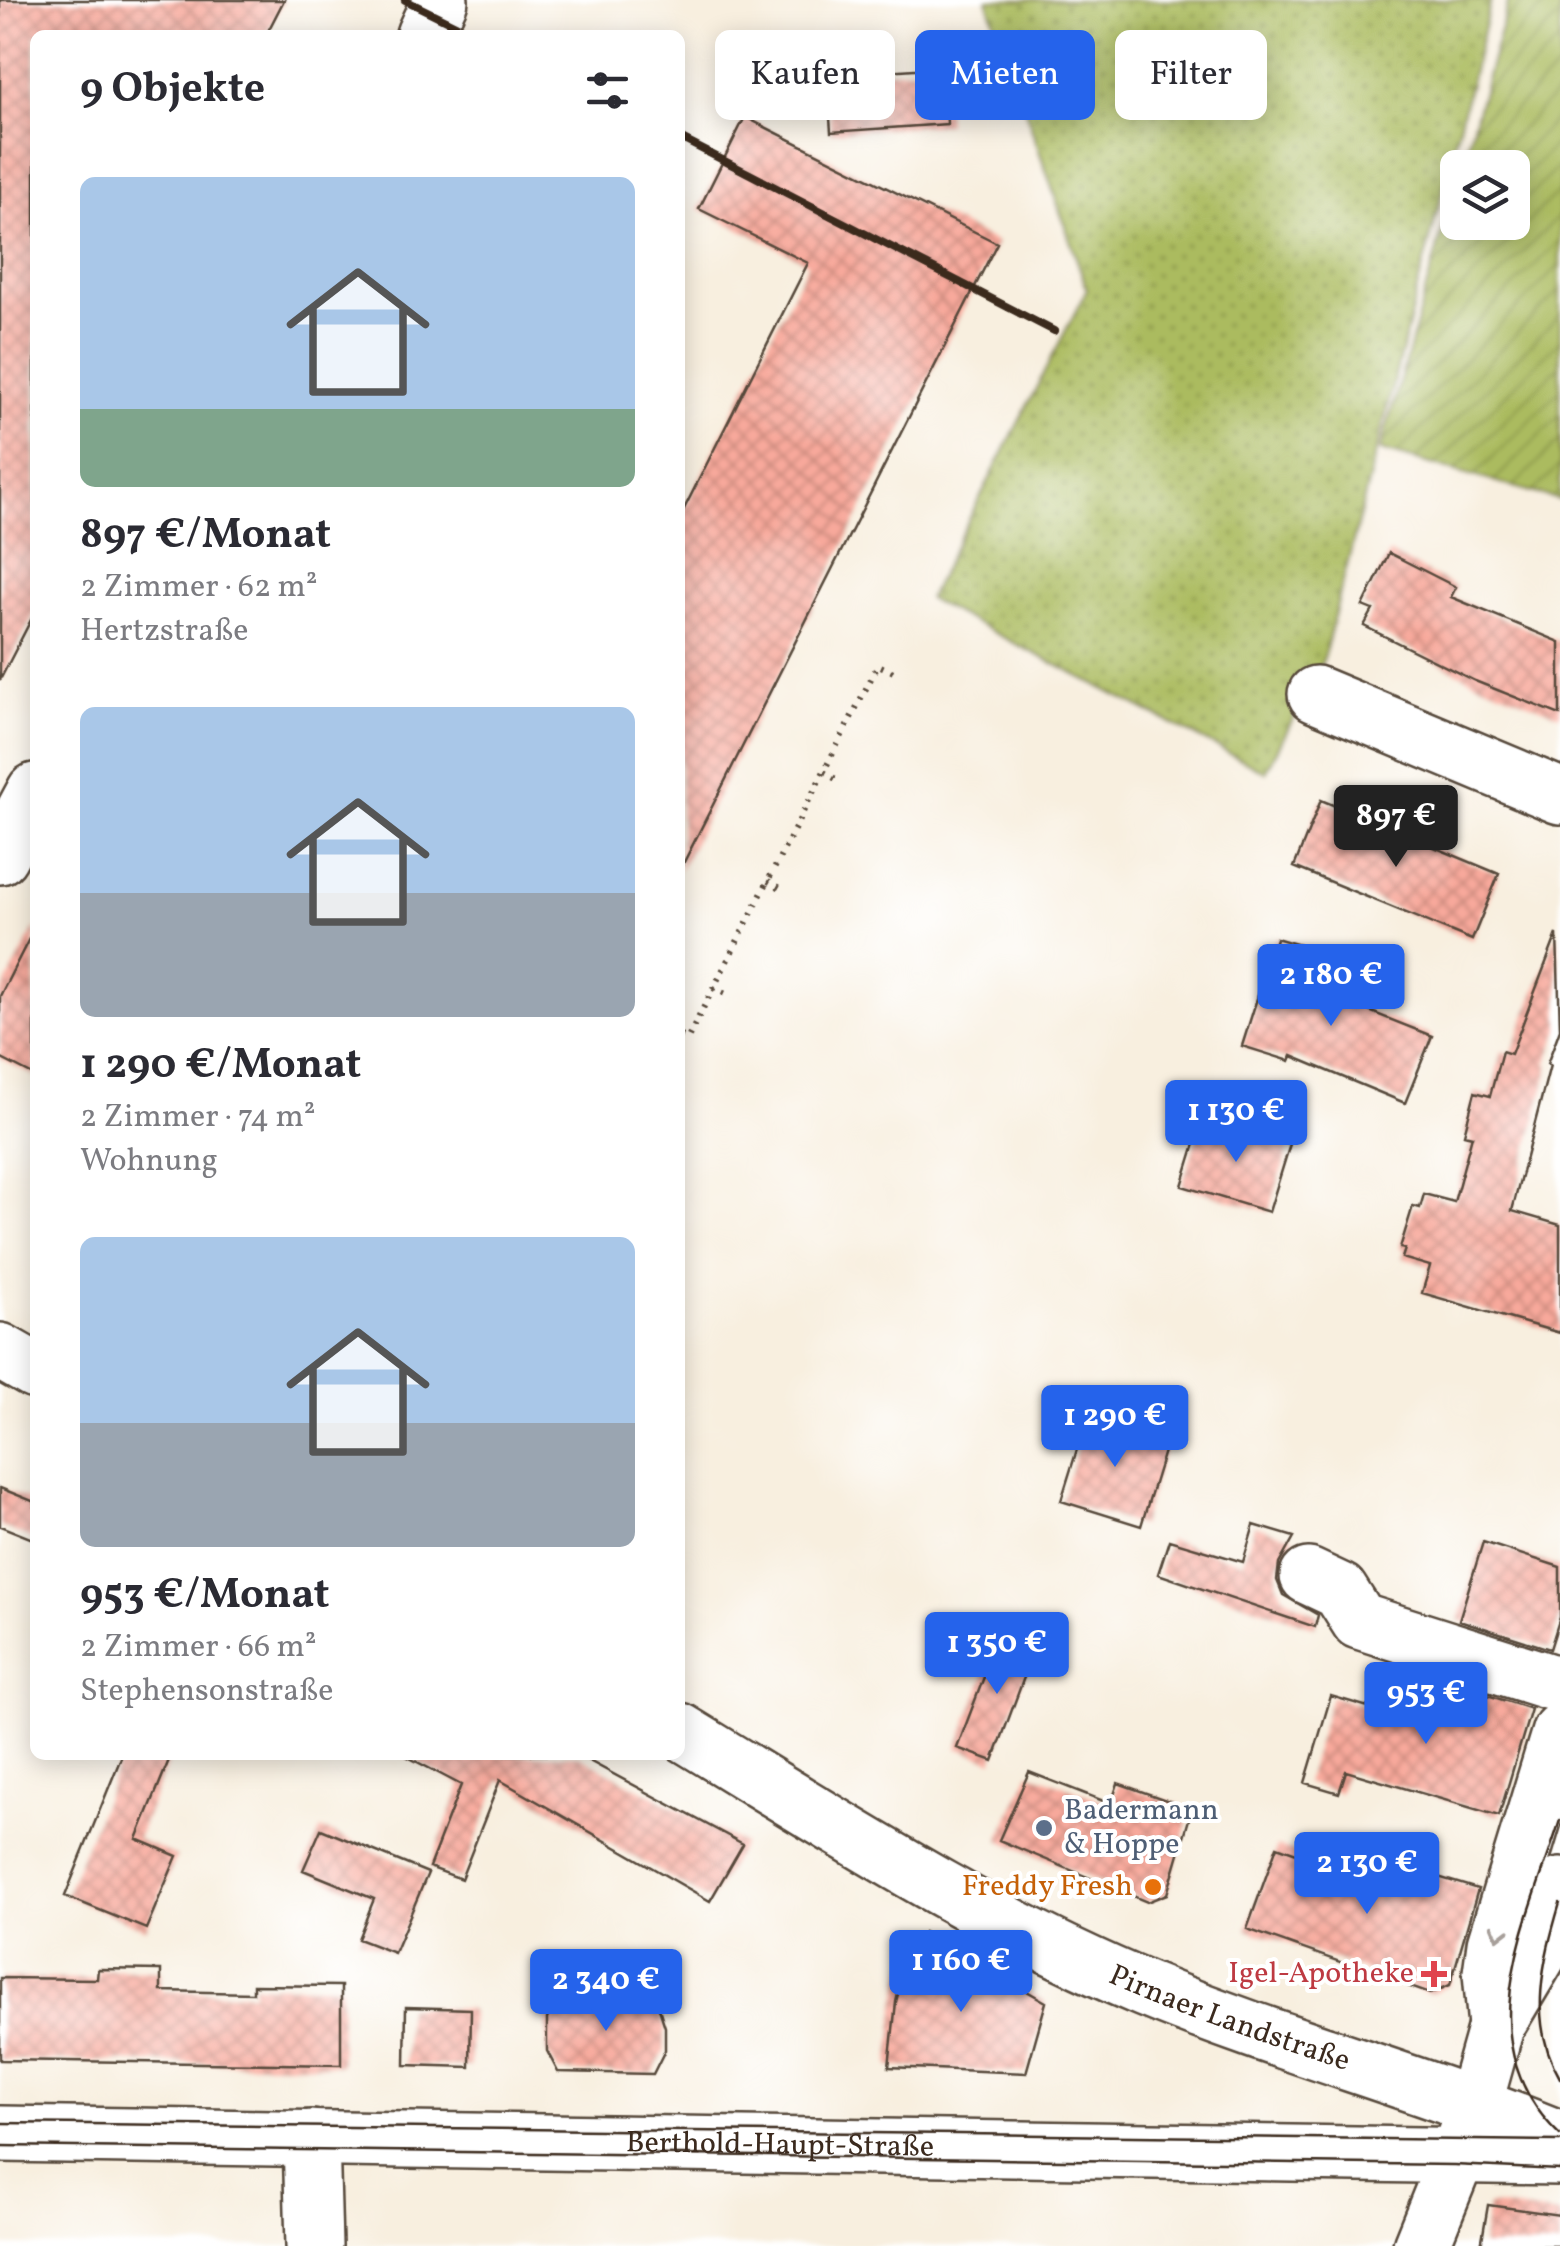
<!DOCTYPE html>
<html lang="de">
<meta charset="utf-8">
<style>
body{margin:0;font-family:Vollkorn,serif;background:#f7f7f7;color:#2b2b33;height:100vh;display:flex;flex-direction:column;font-size:38px;white-space:nowrap}
*{box-sizing:border-box;margin:0}
p{font-size:32px;color:#7c7c81}
.icon{flex:none;width:55px;height:55px;fill:none;stroke:currentColor;stroke-width:2;stroke-linecap:round;stroke-linejoin:round}
.map{position:relative;flex:1;overflow:hidden}
.sheet{position:absolute;left:30px;top:30px;width:655px;height:1730px;display:flex;flex-direction:column;background:#fff;border-radius:15px;box-shadow:0 5px 25px #0003}
.sheet>*{flex:none}
.banner{position:absolute;left:715px;top:30px;width:695px;height:90px;display:flex;gap:20px}
.tools{position:absolute;left:1440px;top:150px;display:grid;gap:20px}
.tools a{display:grid;place-items:center;width:90px;height:90px;border-radius:15px;background:#fff;box-shadow:0 5px 25px #0003;font-size:50px}
.price{position:absolute;translate:-50% -85px;padding:0 22px;border-radius:10px;background:#2563eb;color:#fff;font-size:32px;line-height:65px;filter:drop-shadow(0 2px 5px #0008)}
.price::after{content:'';position:absolute;left:50%;top:60px;width:30px;height:22px;margin-left:-15px;background:inherit;clip-path:polygon(0 0,100% 0,50% 100%)}
.price.active{background:#222;color:#fff}
ul{padding:0;list-style:none}
li{display:grid;align-content:center;gap:20px;height:530px;padding:0 50px}
li span{display:grid;place-items:center;height:310px;border-radius:15px;color:#555}
li>.icon{margin-inline-start:auto}
span .icon{width:180px;height:180px;fill:#fffc;stroke-width:1}
li b{font-size:42px}
h2{display:flex;justify-content:space-between;align-items:center;height:120px;padding:0 50px;font-size:42px}
.chip{padding:0 35px;border-radius:15px;background:#fff;box-shadow:0 5px 25px #0003;font-size:35px;line-height:90px}
.chip.active{background:#2563eb;color:#fff}
.map>svg:first-child{display:block}
.grass{fill:url(#grass-dots);stroke:#73723e;stroke-width:2.5}
.garden{fill:url(#garden-furrows);stroke:#73723e;stroke-width:2.5}
.building{fill:url(#building-cross-hatch)}
.lines{fill:none;stroke-linecap:round;stroke-linejoin:round}
.minor-casing{stroke:#57483b;stroke-width:60}
.path{stroke:#57483b;stroke-width:6;stroke-dasharray:2.5 8;stroke-linecap:butt}
.minor{stroke:#fff;stroke-width:55}
.tram{stroke:#3b2a1e;stroke-width:2.5}
.rail{stroke:#3b2a1e;stroke-width:8}
.oneway{stroke:#a79f9a}
.service-dot{fill:#5c6f8a;stroke:#fff;stroke-width:4}
.food-dot{fill:#e8710a;stroke:#fff;stroke-width:4}
.health-dot{fill:#e0444e;stroke:#fff;stroke-width:4}
.labels{text-anchor:middle;dominant-baseline:central;stroke-width:8;stroke-linejoin:round;paint-order:stroke}
.service-label{font-size:30px;fill:#4e5e75;stroke:#fff;text-anchor:start}
.food-label{font-size:30px;fill:#c56008;stroke:#fff;text-anchor:end}
.health-label{font-size:30px;fill:#be3a42;stroke:#fff;text-anchor:end}
.street-label{font-size:30px;fill:#3b2a1e;stroke:#fff}
</style>
<div class="map">
<svg width="1560" height="2246" viewBox="0 0 1560 2246">
<defs>
<pattern id="grass-dots" width="8" height="8" patternUnits="userSpaceOnUse" patternTransform="scale(2.5)"><rect width="8" height="8" fill="#abbb5f"/><path d="M2 2h.1M6 6h.1" fill="none" stroke="#8c984e" stroke-width="1.8" stroke-linecap="round"/></pattern>
<pattern id="garden-furrows" width="10" height="10" patternUnits="userSpaceOnUse" patternTransform="scale(2.5)"><rect width="10" height="10" fill="#abbb5f"/><path d="M-1 1l2-2M0 10L10 0M9 11l2-2" fill="none" stroke="#8c984e"/></pattern>
<pattern id="building-cross-hatch" width="8" height="8" patternUnits="userSpaceOnUse" patternTransform="scale(2.5)"><rect width="8" height="8" fill="#f8a99b"/><path d="M0 0l8 8M0 8l8-8" fill="none" stroke="#ca8a7e"/></pattern>
</defs>
<rect width="100%" height="100%" fill="#fff"/>
<filter id="ink" filterUnits="userSpaceOnUse"><feTurbulence type="fractalNoise" baseFrequency=".01" numOctaves="2"/><feDisplacementMap in="SourceGraphic" scale="20" xChannelSelector="R" yChannelSelector="G"/><feConvolveMatrix kernelMatrix="1 2 1 2 8 2 1 2 1" color-interpolation-filters="sRGB"/></filter>
<filter id="wash" filterUnits="userSpaceOnUse"><feTurbulence type="fractalNoise" baseFrequency=".0048" numOctaves="4" result="noise"/><feDisplacementMap in="SourceGraphic" scale="40" xChannelSelector="R" yChannelSelector="G"/><feGaussianBlur stdDeviation="2.25" result="paint"/><feColorMatrix in="noise" values="0 0 0 0 0 0 0 0 0 0 0 0 0 0 0 0 0 1.4 0 .05"/><feComposite in="paint" operator="in"/></filter>
<g filter="url(#wash)">
<rect width="100%" height="100%" fill="#f8efdf"/>
<!-- grass -->
<path class="grass" d="M 987,0 L 1491,0 L 1323,660 L 1266,772 L 928,599 L 1087,289 Z"/>
<!-- garden -->
<path class="garden" d="M 1509,0 L 1560,0 L 1560,500 L 1380,450 L 1457,180 L 1458,222 L 1512,222 L 1512,168 L 1461,167 Z"/>
<g id="blocks">
<!-- building -->
<path class="building" d="M 0,0 L 284,0 L 266,35 L 35,35 L 35,612 L 0,680 Z
M 944,67 L 947,124 L 831,132 L 827,75 Z
M 745,117 L 997,243 L 680,870 L 680,517 L 808,263 L 699,209 Z
M 1389,553 L 1456,587 L 1451,597 L 1560,642 L 1560,715 L 1475,681 L 1364,626 L 1373,610 L 1363,606 Z
M 1321,800 L 1499,874 L 1472,940 L 1294,867 Z
M 35,927 L 35,1076 L 0,1058 L 0,996 Z
M 1557,934 L 1560,1029 L 1547,1064 L 1550,1065 L 1512,1211 L 1560,1225 L 1560,1333 L 1422,1293 L 1430,1266 L 1402,1258 L 1405,1249 L 1400,1248 L 1413,1206 L 1420,1208 L 1424,1194 L 1454,1202 L 1472,1136 L 1464,1134 L 1475,1092 L 1490,1096 L 1502,1051 L 1511,1054 Z
M 1276,938 L 1317,950 L 1306,986 L 1432,1036 L 1405,1103 L 1292,1056 L 1290,1061 L 1242,1046 Z
M 1203,1118 L 1290,1144 L 1269,1212 L 1182,1186 Z
M 1088,1414 L 1168,1438 L 1141,1526 L 1061,1501 Z
M 0,1488 L 35,1502 L 35,1540 L 0,1526 Z
M 1254,1525 L 1294,1537 L 1279,1564 L 1277,1580 L 1283,1595 L 1318,1615 L 1315,1627 L 1158,1574 L 1169,1540 L 1243,1562 Z
M 1483,1542 L 1560,1567 L 1560,1617 L 1550,1649 L 1459,1620 Z
M 1001,1632 L 1036,1645 L 993,1761 L 957,1748 Z
M 1441,1680 L 1531,1709 L 1499,1816 L 1346,1771 L 1339,1793 L 1305,1783 L 1331,1696 L 1419,1722 L 1428,1693 L 1436,1695 Z
M 122,1755 L 171,1755 L 137,1839 L 177,1856 L 146,1929 L 65,1896 Z
M 404,1755 L 578,1755 L 743,1844 L 710,1901 L 500,1780 L 461,1879 L 429,1867 L 461,1785 Z
M 1029,1772 L 1111,1804 L 1118,1783 L 1192,1809 L 1167,1894 L 1147,1902 L 999,1840 Z
M 321,1829 L 428,1873 L 394,1953 L 358,1939 L 374,1899 L 303,1870 Z
M 1277,1846 L 1310,1858 L 1312,1852 L 1387,1879 L 1392,1863 L 1478,1889 L 1450,1985 L 1430,1994 L 1247,1929 Z
M 924,1932 L 1046,2002 L 1026,2073 L 889,2067 L 896,2002 L 905,1966 Z
M 98,1969 L 161,1970 L 161,1991 L 253,1993 L 253,1985 L 341,1986 L 341,2065 L 0,2060 L 0,1978 L 97,1979 Z
M 560,1994 L 655,1996 L 665,2027 L 665,2050 L 653,2074 L 558,2072 L 547,2051 L 547,2019 Z
M 406,2007 L 471,2009 L 470,2067 L 405,2065 Z
M 1488,2205 L 1560,2215 L 1560,2246 L 1481,2246 Z"/>
</g>
</g>
<g filter="url(#ink)">
<use href="#blocks" fill-opacity="0" stroke="#57483b" stroke-width="2.5"/>
<g class="lines">
<defs>
<g id="minor">
<path d="M 424,35 L 440,0"/>
<path d="M 1316,694 L 1560,796"/>
<path d="M 0,856 L 35,791"/>
<path d="M 0,1351 L 35,1371"/>
<path d="M 1308,1576 L 1340,1591 L 1359,1621 L 1560,1685"/>
<path id="s1" d="M 680,1731 C 831,1823 981,1921 1145,1989 C 1281,2045 1424,2083 1560,2139"/>
<path d="M 1496,2026 L 1491,1973 L 1495,1944 L 1560,1731"/>
<path id="s2" d="M 0,2134 L 1560,2157"/>
<path d="M 311,2138 L 314,2246"/>
<path d="M 1421,2246 L 1464,2140 L 1496,2026 L 1542,1949 L 1560,1886"/>
</g>
</defs>
<!-- minor casing -->
<use href="#minor" class="minor-casing"/>
<!-- path -->
<path class="path" d="M 824,772 L 839,781
M 768,881 L 784,890
M 713,988 L 732,997
M 680,1035 L 688,1038 L 878,665 L 896,673"/>
<!-- minor -->
<use href="#minor" class="minor"/>
<!-- tram -->
<path class="tram" d="M 1560,1820 C 1527,1925 1464,2044 1560,2135
M 1560,1903 C 1543,1961 1527,2022 1560,2078
M 0,2123 L 1560,2141
M 0,2146 L 1454,2165 L 1560,2170"/>
<!-- rail -->
<path class="rail" d="M 405,0 L 476,35
M 680,138 L 1054,331"/>
</g>
<!-- one-way arrows -->
<defs><path id="oneway-chevron" d="M-2-3.5L2.5 0L-2 3.5" fill="none" stroke-width="1.6" stroke-linecap="round" stroke-linejoin="round" transform="scale(2.5)"/></defs>
<use class="oneway" href="#oneway-chevron" transform="translate(1499 1933) rotate(105)"/>
</g>
<!-- markers -->
<circle class="service-dot" cx="1044" cy="1828" r="10"/>
<circle class="food-dot" cx="1153" cy="1887" r="10"/>
<path class="health-dot" d="M1429 1959h10v10h10v10h-10v10h-10v-10h-10v-10h10z"/>
<g class="labels">
<!-- service labels -->
<g class="service-label">
<text x="1064" y="1811">Badermann<tspan x="1064" dy="34">&amp; Hoppe</tspan></text>
</g>
<!-- food labels -->
<g class="food-label">
<text x="1133" y="1887">Freddy Fresh</text>
</g>
<!-- health labels -->
<g class="health-label">
<text x="1414" y="1974">Igel-Apotheke</text>
</g>
<!-- street labels -->
<g class="street-label">
<text stroke="none"><textPath href="#s1" startOffset="622">Pirnaer Landstraße</textPath></text>
<text stroke="none"><textPath href="#s2" startOffset="780">Berthold-Haupt-Straße</textPath></text>
</g>
</g>
</svg>
<div class="tools">
<a><svg class="icon" aria-label="layers" viewBox="0 0 24 24"><path d="M12 4l9 5-9 5-9-5zM3 14l9 5 9-5"/></svg></a>
</div>
<b class="price active" style="left:1396px;top:870px">897 €</b>
<b class="price" style="left:1331px;top:1029px">2 180 €</b>
<b class="price" style="left:1236px;top:1165px">1 130 €</b>
<b class="price" style="left:1115px;top:1470px">1 290 €</b>
<b class="price" style="left:997px;top:1697px">1 350 €</b>
<b class="price" style="left:1426px;top:1747px">953 €</b>
<b class="price" style="left:1367px;top:1917px">2 130 €</b>
<b class="price" style="left:961px;top:2015px">1 160 €</b>
<b class="price" style="left:606px;top:2034px">2 340 €</b>
<div class="banner">
<a class="chip">Kaufen</a>
<a class="chip active">Mieten</a>
<a class="chip">Filter</a>
</div>
<section class="sheet">
<h2>9 Objekte<svg class="icon" aria-label="filters" viewBox="0 0 24 24"><path d="M4 7h16M4 17h16"/><circle cx="9" cy="7" r="2"/><circle cx="15" cy="17" r="2"/></svg></h2>
<ul>
<li><span style="background:linear-gradient(#a9c7e8 75%,#7fa58c 0)"><svg class="icon" aria-label="home" viewBox="0 0 24 24"><path d="M3 11l9-7 9 7M6 9v11h12V9"/></svg></span><div><b>897 €/Monat</b><p>2 Zimmer · 62 m²</p><p>Hertzstraße</p></div></li>
<li><span style="background:linear-gradient(#a9c7e8 60%,#9aa5b1 0)"><svg class="icon" aria-label="home" viewBox="0 0 24 24"><path d="M3 11l9-7 9 7M6 9v11h12V9"/></svg></span><div><b>1 290 €/Monat</b><p>2 Zimmer · 74 m²</p><p>Wohnung</p></div></li>
<li><span style="background:linear-gradient(#a9c7e8 60%,#9aa5b1 0)"><svg class="icon" aria-label="home" viewBox="0 0 24 24"><path d="M3 11l9-7 9 7M6 9v11h12V9"/></svg></span><div><b>953 €/Monat</b><p>2 Zimmer · 66 m²</p><p>Stephensonstraße</p></div></li>
</ul>
</section>
</div>
